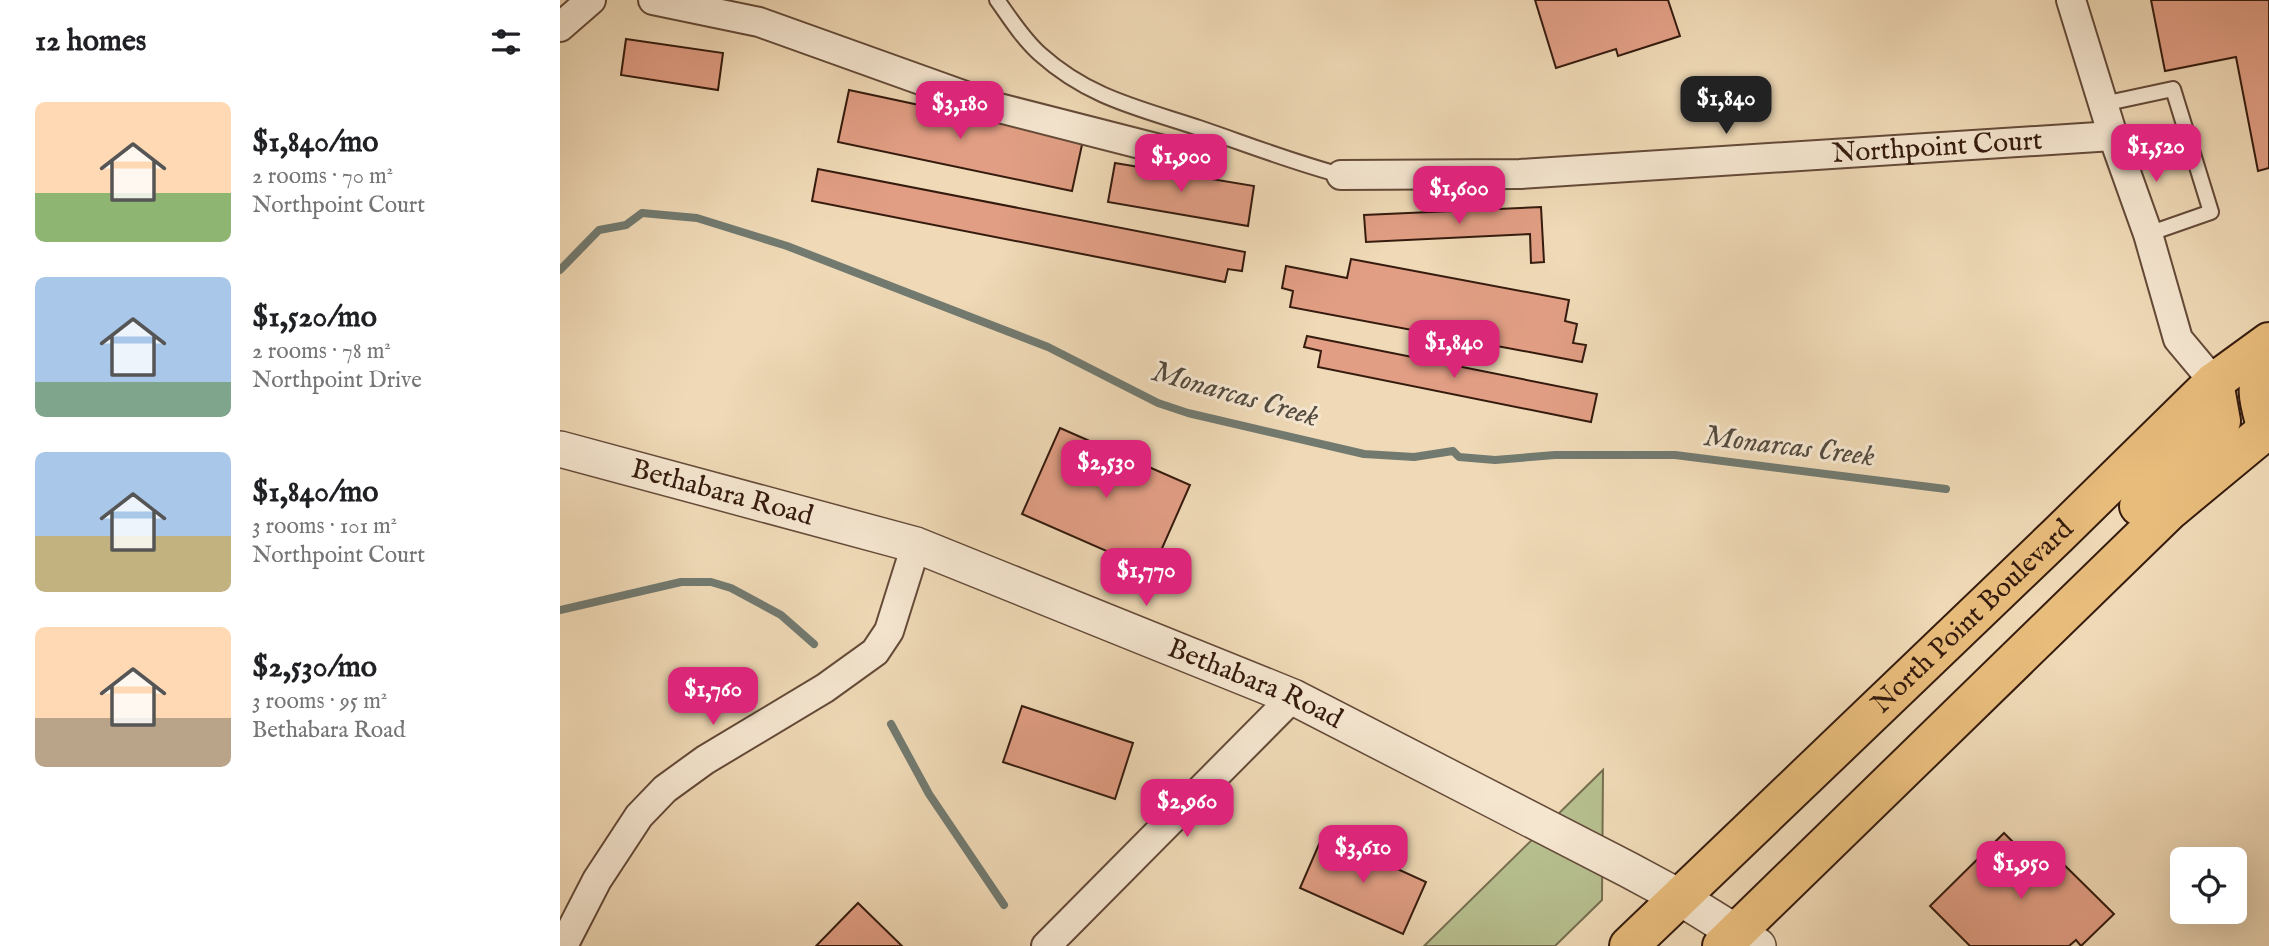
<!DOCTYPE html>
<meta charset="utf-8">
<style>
body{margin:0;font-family:"IM FELL English",serif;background:#f2f2f2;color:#202124;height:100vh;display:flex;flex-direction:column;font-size:26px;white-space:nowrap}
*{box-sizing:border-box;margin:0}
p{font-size:23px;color:#757577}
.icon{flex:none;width:38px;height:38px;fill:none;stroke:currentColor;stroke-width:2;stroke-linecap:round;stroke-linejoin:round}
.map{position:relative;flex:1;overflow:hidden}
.side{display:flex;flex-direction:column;background:#fff;width:560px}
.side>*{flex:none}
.controls{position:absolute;left:1610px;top:847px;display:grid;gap:14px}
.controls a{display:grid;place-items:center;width:77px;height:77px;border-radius:10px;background:#fff;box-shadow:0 7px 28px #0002;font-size:35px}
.price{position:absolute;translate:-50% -60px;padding:0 16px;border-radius:14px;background:#db2777;color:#fff;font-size:23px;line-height:46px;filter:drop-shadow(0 2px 4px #0008)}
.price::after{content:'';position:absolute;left:50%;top:42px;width:21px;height:16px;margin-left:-10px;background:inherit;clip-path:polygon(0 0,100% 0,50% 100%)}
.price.active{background:#222;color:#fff}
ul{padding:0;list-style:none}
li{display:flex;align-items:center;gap:21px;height:175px;padding:0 35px}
li span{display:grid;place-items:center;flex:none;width:196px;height:140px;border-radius:10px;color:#555}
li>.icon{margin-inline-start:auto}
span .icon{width:84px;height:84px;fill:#fffc;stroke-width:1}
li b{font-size:30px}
h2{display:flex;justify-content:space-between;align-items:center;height:84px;padding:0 35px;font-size:30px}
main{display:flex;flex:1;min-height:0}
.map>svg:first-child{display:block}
.green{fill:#b7c090;stroke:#766e4f;stroke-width:2}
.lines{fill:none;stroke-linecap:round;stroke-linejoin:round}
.stream{stroke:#727a70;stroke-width:8}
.building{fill:#e19e84;stroke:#351b0e;stroke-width:2}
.service-casing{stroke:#644a38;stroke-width:18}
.minor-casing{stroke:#644a38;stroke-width:32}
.tertiary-casing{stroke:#644a38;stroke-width:38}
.primary-casing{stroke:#351b0e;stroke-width:42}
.service{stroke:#f5e6d0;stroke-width:14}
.minor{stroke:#f5e6d0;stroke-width:28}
.tertiary{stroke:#f5e6d0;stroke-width:35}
.primary{stroke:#e8bc7b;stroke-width:38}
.labels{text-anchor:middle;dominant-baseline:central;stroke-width:6;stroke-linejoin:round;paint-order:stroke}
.street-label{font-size:28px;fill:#351b0e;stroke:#f5e6d0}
.water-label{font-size:30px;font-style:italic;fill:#534b3f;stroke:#f5e6d0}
</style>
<main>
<section class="side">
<h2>12 homes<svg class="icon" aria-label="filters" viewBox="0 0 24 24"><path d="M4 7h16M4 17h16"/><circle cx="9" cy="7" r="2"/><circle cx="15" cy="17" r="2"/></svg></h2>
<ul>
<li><span style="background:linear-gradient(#ffd9b3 65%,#8fb573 0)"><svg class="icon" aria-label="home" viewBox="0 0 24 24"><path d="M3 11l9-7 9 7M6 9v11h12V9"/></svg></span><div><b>$1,840/mo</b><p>2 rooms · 70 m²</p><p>Northpoint Court</p></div></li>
<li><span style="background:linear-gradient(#a9c7e8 75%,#7fa58c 0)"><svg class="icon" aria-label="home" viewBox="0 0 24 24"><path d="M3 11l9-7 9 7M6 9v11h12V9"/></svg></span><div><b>$1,520/mo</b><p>2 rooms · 78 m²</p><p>Northpoint Drive</p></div></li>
<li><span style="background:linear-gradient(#a9c7e8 60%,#c2b280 0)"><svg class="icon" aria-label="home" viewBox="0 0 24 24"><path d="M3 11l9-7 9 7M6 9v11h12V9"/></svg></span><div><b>$1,840/mo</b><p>3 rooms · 101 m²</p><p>Northpoint Court</p></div></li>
<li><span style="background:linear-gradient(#ffd9b3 65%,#b9a48a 0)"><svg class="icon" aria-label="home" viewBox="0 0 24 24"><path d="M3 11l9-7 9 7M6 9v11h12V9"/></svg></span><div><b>$2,530/mo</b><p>3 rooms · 95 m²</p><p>Bethabara Road</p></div></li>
</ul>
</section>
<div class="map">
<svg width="1709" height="946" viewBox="0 0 1709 946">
<rect width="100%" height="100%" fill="#efd9b6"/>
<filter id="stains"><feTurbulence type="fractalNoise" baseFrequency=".00286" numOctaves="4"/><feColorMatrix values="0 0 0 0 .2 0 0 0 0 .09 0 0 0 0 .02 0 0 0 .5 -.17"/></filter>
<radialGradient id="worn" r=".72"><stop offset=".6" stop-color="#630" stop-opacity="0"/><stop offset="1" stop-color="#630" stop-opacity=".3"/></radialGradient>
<!-- green -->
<path class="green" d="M 1043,770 L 1042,900 L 995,946 L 864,946 Z"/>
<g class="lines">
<!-- stream -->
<path class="stream" d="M 0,270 L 39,230 L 66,225 L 82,213 L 137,218 L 227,246 L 488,347 L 598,403 L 628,413 L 804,454 L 854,457 L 893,451 L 899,457 L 935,460 L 995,455 L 1115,455 L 1386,489
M 0,610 L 121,582 L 151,582 L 171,588 L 221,615 L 254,644
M 331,724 L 369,794 L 444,905"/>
</g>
<!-- building -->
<path class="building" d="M 975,0 L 1108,0 L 1120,36 L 1058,56 L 1056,49 L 996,68 Z
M 1591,0 L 1709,0 L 1709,168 L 1698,171 L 1676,57 L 1605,71 Z
M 66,39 L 163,53 L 158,90 L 61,75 Z
M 289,90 L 523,140 L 512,191 L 278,142 Z
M 555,163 L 694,186 L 688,226 L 548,202 Z
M 258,169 L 685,252 L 682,271 L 668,269 L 665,282 L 252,201 Z
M 981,207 L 984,262 L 971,263 L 970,234 L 806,242 L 804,215 Z
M 791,259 L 1009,300 L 1005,321 L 1017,324 L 1013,343 L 1026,345 L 1022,362 L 730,307 L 733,291 L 722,288 L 726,266 L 787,278 Z
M 747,336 L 1037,394 L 1031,422 L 758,367 L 761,351 L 744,347 Z
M 500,428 L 630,485 L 592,571 L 462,514 Z
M 462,706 L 573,743 L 555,799 L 443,762 Z
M 1444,833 L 1468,857 L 1482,843 L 1554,914 L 1521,946 L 1516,940 L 1509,946 L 1410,946 L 1370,906 Z
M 763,835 L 866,882 L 843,934 L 740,888 Z
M 298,903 L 342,946 L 256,946 Z"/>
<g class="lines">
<defs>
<path id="service" d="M 437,0 C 450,18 463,39 480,54 C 529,98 579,108 639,128 C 686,144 732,162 781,175
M 1543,104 L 1613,89 L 1651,212 L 1588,234"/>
<g id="minor">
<path d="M 93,0 L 199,22 L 439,108 L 631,157"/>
<path d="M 1511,0 L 1553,136 L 1588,234 L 1618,339 L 1654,382"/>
<path d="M 0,27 L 31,0"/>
<path id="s1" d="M 781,175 L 960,174 L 1553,136"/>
<path d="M 3,946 L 37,880 L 79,816 L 105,789 L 145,760 L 265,688 L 315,652 L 329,631 L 356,545"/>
<path d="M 486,946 L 733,697"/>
</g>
<g id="tertiary">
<path id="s2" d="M 0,449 L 356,545 L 733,697 L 1069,870 L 1119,897 L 1198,946"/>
</g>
<g id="primary">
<path d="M 1707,430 C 1702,410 1690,382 1709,367"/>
<path d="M 1579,506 L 1649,438 L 1661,421 L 1654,382"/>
<path id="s3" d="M 1069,946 L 1498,535 L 1654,382 L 1709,342"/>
<path d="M 1162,946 L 1610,510 L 1709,428"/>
</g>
</defs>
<!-- service casing -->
<use href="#service" class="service-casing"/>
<!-- minor casing -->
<use href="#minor" class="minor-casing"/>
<!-- tertiary casing -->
<use href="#tertiary" class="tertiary-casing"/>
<!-- primary casing -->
<use href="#primary" class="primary-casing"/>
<!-- service -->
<use href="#service" class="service"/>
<!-- minor -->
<use href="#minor" class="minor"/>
<!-- tertiary -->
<use href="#tertiary" class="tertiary"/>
<!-- primary -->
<use href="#primary" class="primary"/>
</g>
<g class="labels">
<!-- street labels -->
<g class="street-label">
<text stroke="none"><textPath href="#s1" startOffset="597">Northpoint Court</textPath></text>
<text stroke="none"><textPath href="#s2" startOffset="168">Bethabara Road</textPath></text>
<text stroke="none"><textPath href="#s3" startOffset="476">North Point Boulevard</textPath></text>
<text stroke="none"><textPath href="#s2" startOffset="735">Bethabara Road</textPath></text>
</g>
<!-- water labels -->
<g class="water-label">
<text transform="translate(675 395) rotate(16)">Monarcas Creek</text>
<text transform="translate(1229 447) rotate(7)">Monarcas Creek</text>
</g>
</g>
<rect width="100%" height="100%" filter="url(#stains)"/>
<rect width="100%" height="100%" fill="url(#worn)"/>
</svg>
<div class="controls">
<a><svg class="icon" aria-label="locate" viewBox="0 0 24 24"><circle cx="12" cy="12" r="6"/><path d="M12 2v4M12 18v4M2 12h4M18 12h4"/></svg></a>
</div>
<b class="price active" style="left:1166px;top:136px">$1,840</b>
<b class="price" style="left:400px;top:141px">$3,180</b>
<b class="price" style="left:1596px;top:184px">$1,520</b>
<b class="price" style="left:621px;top:194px">$1,900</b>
<b class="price" style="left:899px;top:226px">$1,600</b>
<b class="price" style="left:894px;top:380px">$1,840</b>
<b class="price" style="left:546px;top:500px">$2,530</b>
<b class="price" style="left:586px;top:608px">$1,770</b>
<b class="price" style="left:153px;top:727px">$1,760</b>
<b class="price" style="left:627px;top:839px">$2,960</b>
<b class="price" style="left:803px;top:885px">$3,610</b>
<b class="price" style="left:1461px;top:901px">$1,950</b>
</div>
</main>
